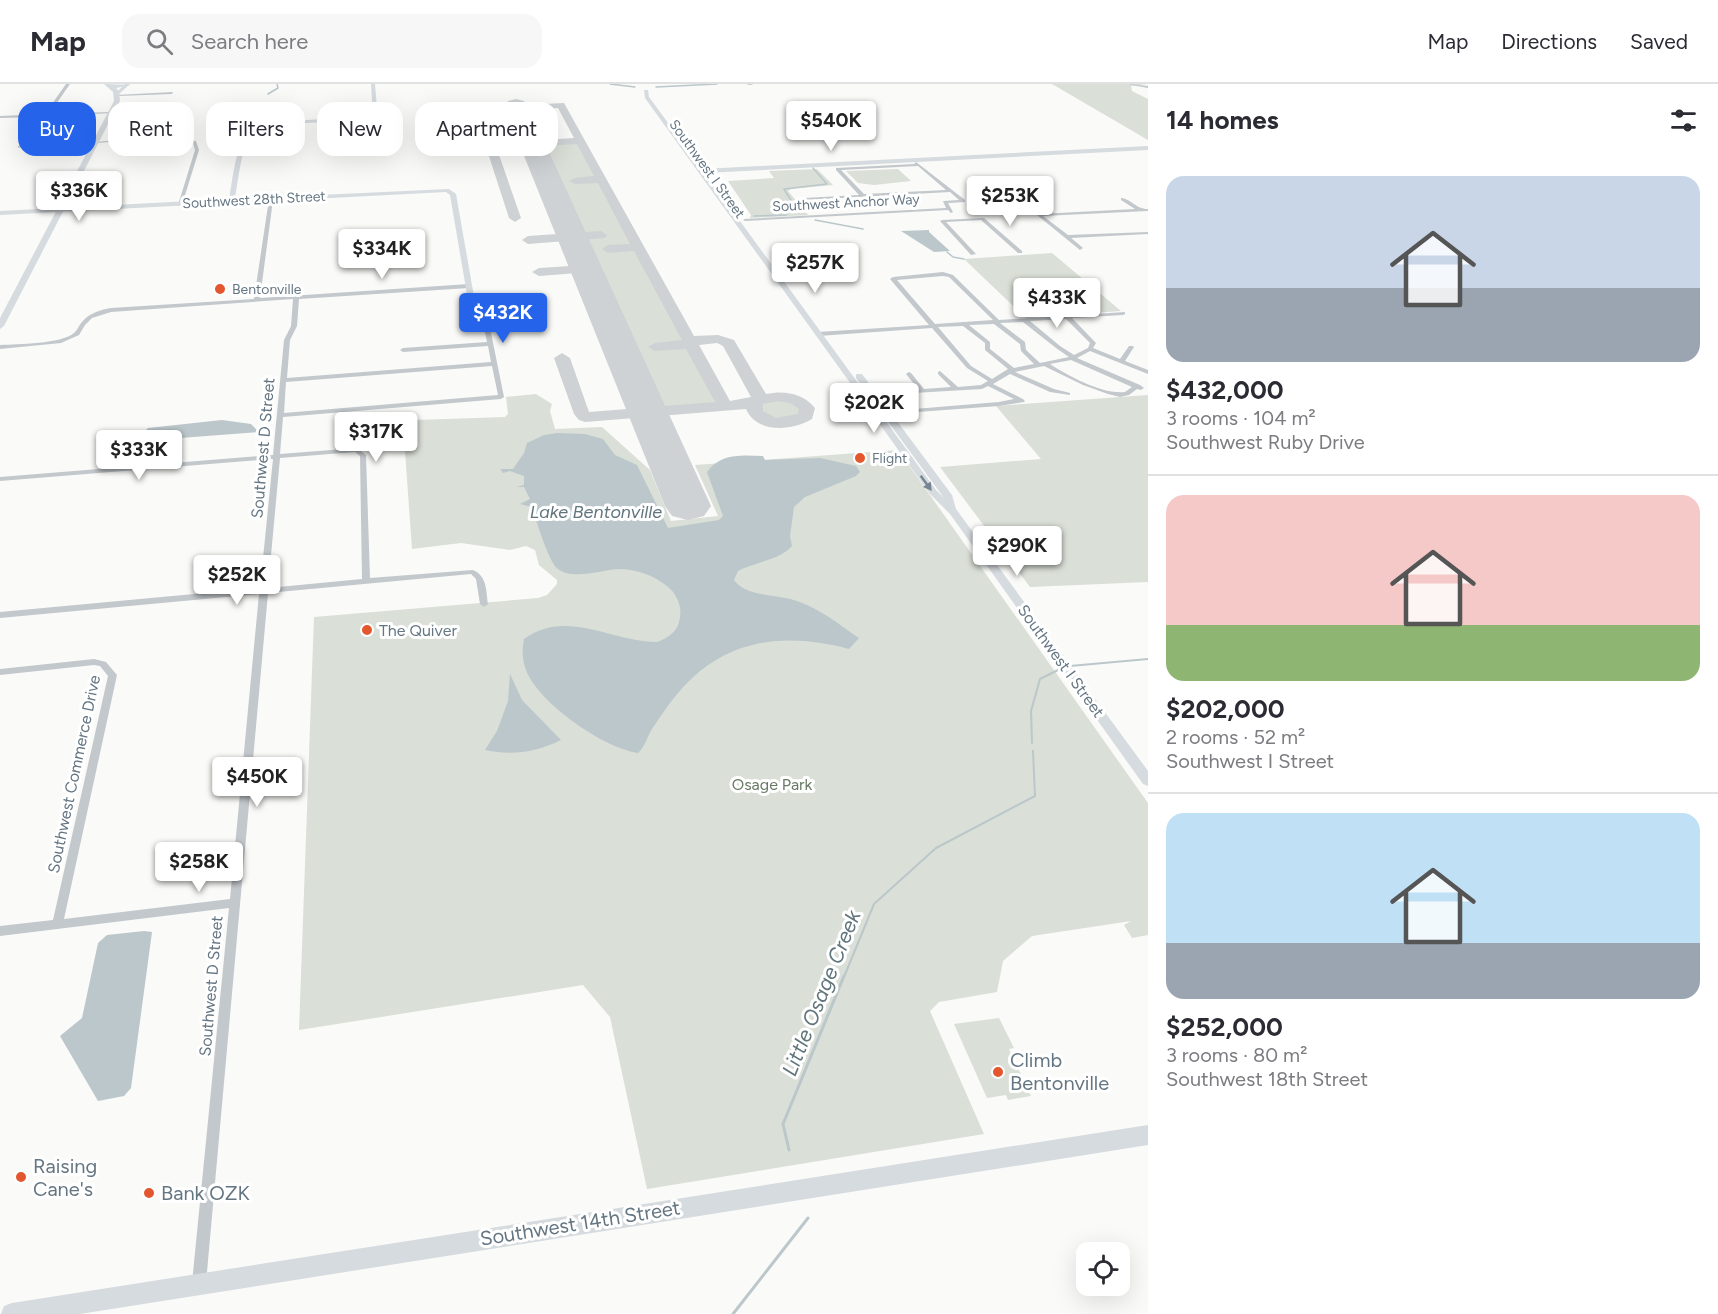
<!DOCTYPE html>
<meta charset="utf-8">
<style>
body{margin:0;font-family:Figtree,sans-serif;background:#f7f7f7;color:#2b2b33;height:100vh;display:flex;flex-direction:column;font-size:22px;white-space:nowrap}
*{box-sizing:border-box;margin:0}
p{font-size:20px;color:#7c7c81}
.icon{flex:none;width:33px;height:33px;fill:none;stroke:currentColor;stroke-width:2;stroke-linecap:round;stroke-linejoin:round}
.map{position:relative;flex:1;overflow:hidden}
.sheet{display:flex;flex-direction:column;background:#fff;width:570px}
.sheet>*{flex:none}
.top-card{position:absolute;left:18px;top:18px;width:570px;height:54px;display:flex;gap:12px}
.tools{position:absolute;left:1076px;top:1158px;display:grid;gap:12px}
.tools a{display:grid;place-items:center;width:54px;height:54px;border-radius:12px;background:#fff;box-shadow:0 6px 24px #0002;font-size:30px}
.price{position:absolute;translate:-50% -51px;padding:0 14px;border-radius:6px;background:#fff;color:#222;font-size:20px;line-height:39px;filter:drop-shadow(0 2px 3px #0008)}
.price::after{content:'';position:absolute;left:50%;top:36px;width:18px;height:14px;margin-left:-9px;background:inherit;clip-path:polygon(0 0,100% 0,50% 100%)}
.price.current{background:#2563eb;color:#fff}
ul{padding:0;list-style:none}
li{display:grid;align-content:center;gap:12px;height:318px;padding:0 18px}
li+li{border-top:2px solid #e1e1e2}
li span{display:grid;place-items:center;height:186px;border-radius:18px;color:#555}
li>.icon{margin-inline-start:auto}
span .icon{width:108px;height:108px;fill:#fffc;stroke-width:1}
li b{font-size:26px}
h2{display:flex;justify-content:space-between;align-items:center;height:72px;padding:0 18px;font-size:26px}
.chip{padding:0 21px;border-radius:18px;background:#fff;box-shadow:0 6px 24px #0002;font-size:21px;line-height:54px}
.chip.current{background:#2563eb;color:#fff}
header{display:flex;align-items:center;gap:36px;box-sizing:border-box;height:84px;padding:0 30px;background:#fff;border-bottom:2px solid #e1e1e2}
header strong{font-size:28px}
nav{display:flex;gap:33px;margin-inline-start:auto;font-size:21px}
.search{width:420px;height:54px;background:#f7f7f7;display:flex;align-items:center;gap:15px;box-sizing:border-box;padding:0 21px;border-radius:18px;color:#7c7c81;font-size:22px}
main{display:flex;flex:1;min-height:0}
.map>svg:first-child{display:block}
.green{fill:#dadfd7}
.water{fill:#bbc7cb}
.lines{fill:none;stroke-linecap:round;stroke-linejoin:round}
.stream-far2{stroke:#bbc7cb;stroke-width:1.5}
.stream-far1{stroke:#bbc7cb;stroke-width:2}
.stream{stroke:#bbc7cb;stroke-width:3}
.taxiway{fill:#ced2d4;fill-rule:evenodd}
.runway{fill:#ced2d4;fill-rule:evenodd}
.street{fill:#c3c8cc;fill-rule:evenodd}
.secondary{fill:#d6dbdf;fill-rule:evenodd}
.primary{fill:#d6dbdf;fill-rule:evenodd}
.oneway{fill:#768591}
.poi-dot{fill:#e4572e;stroke:#fff;stroke-width:2}
.labels{text-anchor:middle;dominant-baseline:central;stroke-width:6;stroke-linejoin:round;paint-order:stroke}
.far-street-label{font-size:14px;fill:#657683;stroke:#fff}
.far-poi-label{font-size:14px;fill:#657683;stroke:#fff;text-anchor:start}
.street-label{font-size:16px;fill:#657683;stroke:#fff}
.poi-label{font-size:16px;fill:#657683;stroke:#fff;text-anchor:start}
.park-label{font-size:16px;fill:#687a64;stroke:#fff}
.water-label{font-size:18px;font-style:italic;fill:#60757c;stroke:#fff}
.near-poi-label{font-size:20px;fill:#657683;stroke:#fff;text-anchor:start}
.near-street-label{font-size:20px;fill:#657683;stroke:#fff}
.near-water-label{font-size:21px;font-style:italic;fill:#60757c;stroke:#fff}
</style>
<header>
<strong>Map</strong>
<div class="search"><svg class="icon" aria-label="search" viewBox="0 0 24 24"><circle cx="10" cy="10" r="6"/><path d="M15 15l6 6"/></svg>Search here</div>
<nav><a>Map</a><a>Directions</a><a>Saved</a></nav>
</header>
<main>
<div class="map">
<svg width="1148" height="1230" viewBox="0 0 1148 1230">
<rect width="100%" height="100%" fill="#fafaf8"/>
<!-- green -->
<path class="green" d="M 1052,0 L 1148,0 L 1131,2 L 1132,7 L 1148,15 L 1148,56 Z
M 577,59 L 583,65 L 709,301 L 715,319 C 689,325 670,331 650,311 L 540,64 L 548,60 Z
M 817,85 L 833,101 L 791,105 L 788,107 L 808,131 L 750,134 L 751,131 L 728,97 L 774,94 L 769,87 Z
M 898,85 L 911,97 L 874,101 L 858,99 L 846,87 Z
M 1052,169 L 1121,227 L 1026,234 L 964,175 Z
M 536,310 L 552,320 L 550,327 L 555,345 L 602,343 L 650,386 L 671,437 L 718,432 L 695,381 L 898,366 L 1148,719 L 1148,851 L 1132,854 L 1124,841 L 1131,837 L 1032,852 L 1003,877 L 997,908 L 939,918 L 930,927 L 984,1050 L 647,1105 L 610,933 L 583,901 L 299,946 L 314,533 L 538,514 L 547,511 L 557,500 L 557,496 L 539,481 L 535,466 L 526,462 L 510,466 L 461,459 L 412,465 L 405,367 L 372,367 L 372,344 L 385,337 L 505,333 L 508,330 L 506,313 Z
M 1148,311 L 1148,498 L 1030,503 L 940,383 L 1041,375 L 996,322 Z
M 771,315 L 791,316 L 801,322 L 803,329 C 792,341 761,340 758,322 Z
M 999,934 L 1014,964 L 1009,965 L 1031,1012 L 1008,1016 L 1006,1011 L 987,1014 L 954,940 Z"/>
<!-- water -->
<path class="water" d="M 929,146 L 929,148 L 950,167 L 934,168 L 901,147 Z
M 222,336 L 251,340 L 259,348 L 141,357 L 138,354 L 148,344 Z
M 557,349 L 585,350 L 603,355 L 615,371 L 637,381 L 668,444 L 719,436 L 723,432 L 707,388 C 721,369 740,371 763,372 L 765,376 L 820,374 L 856,382 L 860,388 L 856,392 L 805,413 L 794,423 L 790,452 L 792,462 C 779,476 756,478 738,487 L 734,496 C 745,511 767,510 785,514 C 813,519 837,539 859,554 L 849,565 C 785,548 725,554 679,608 C 669,619 660,633 652,645 C 647,653 645,663 638,669 C 604,664 549,625 531,596 C 523,583 521,569 524,555 C 566,524 612,558 657,558 C 666,555 677,548 679,538 C 683,524 678,511 667,502 C 653,491 638,486 621,485 C 602,485 574,497 558,485 C 549,479 536,436 532,423 L 520,420 L 530,415 L 524,403 L 516,403 L 524,401 L 524,392 L 510,387 L 503,389 L 500,385 L 513,385 L 524,369 L 527,359 L 544,351 Z
M 510,590 L 522,616 L 561,656 C 536,668 513,672 485,666 L 497,647 L 508,617 Z
M 144,847 L 152,848 L 131,1004 L 124,1012 L 98,1017 L 60,952 L 82,934 L 98,859 L 107,851 Z"/>
<g class="lines">
<!-- stream-far2 -->
<path class="stream-far2" d="M 610,0 L 635,3
M 748,0 L 752,0
M 656,3 L 717,0
M 268,10 L 278,4 L 277,0
M 754,132 L 786,131 L 794,121 L 784,105 L 827,100 L 813,84
M 815,136 L 863,145
M 947,168 L 953,173 L 964,175"/>
<!-- stream-far1 -->
<path class="stream-far1" d="M 1070,582 L 1148,575
M 1032,659 L 1031,627 L 1040,595 L 1062,584
M 844,893 L 874,820 L 936,764 L 1035,712 L 1033,667"/>
<!-- stream -->
<path class="stream" d="M 789,1066 L 783,1040 L 844,892
M 733,1230 L 808,1134"/>
<!-- taxiway -->
<path class="taxiway" d="M 564,19 L 694,252 L 718,251 L 734,256 L 766,310 C 784,306 803,309 815,324 L 812,335 C 792,347 757,350 746,325 L 585,338 L 579,336 L 574,330 L 554,274 L 562,269 L 570,274 L 589,328 L 715,318 L 686,265 L 655,267 L 648,263 L 655,259 L 682,256 L 634,167 L 608,169 L 602,165 L 608,161 L 630,160 L 598,99 L 575,100 L 569,97 L 575,94 L 594,92 L 577,60 L 497,65 L 521,134 L 515,138 L 509,134 L 474,26 L 479,23 ZM 558,24 L 574,54 L 495,59 L 485,29 ZM 717,259 L 723,262 L 751,313 L 730,317 L 699,261 ZM 778,317 L 790,319 L 799,325 L 798,330 L 776,334 L 763,327 L 763,320 Z
M 601,147 L 607,151 L 605,154 L 528,160 L 522,156 L 528,152 Z
M 586,181 L 593,185 L 591,188 L 539,192 L 532,188 L 539,184 Z"/>
<!-- runway -->
<path class="runway" d="M 516,15 L 524,17 L 528,22 L 711,422 L 704,432 L 688,436 L 672,432 L 665,422 L 504,22 L 508,17 Z"/>
<!-- street -->
<path class="street" d="M 66,0 L 70,0 L 49,30 L 112,28 L 114,29 L 48,32 L 28,61 L 18,64 L 18,62 L 26,59 L 44,33 L 0,34 L 0,32 L 45,30 Z
M 1129,0 L 1148,2 L 1148,4 L 1131,1 Z
M 173,8 L 172,10 L 118,12 L 116,11 Z
M 169,52 L 196,57 L 199,66 L 182,121 L 180,122 L 178,121 L 195,66 L 193,59 L 169,54 L 96,59 L 94,58 Z
M 916,78 L 965,116 L 965,118 L 948,119 L 953,128 L 951,129 L 948,126 L 745,137 L 743,136 L 745,135 L 946,124 L 943,117 L 959,116 L 950,108 L 804,116 L 802,115 L 804,114 L 859,111 L 836,86 L 836,84 L 914,80 ZM 918,82 L 946,106 L 864,110 L 841,86 Z
M 1121,114 C 1132,115 1135,125 1148,125 L 1148,127 L 1043,132 L 1068,151 L 1148,148 L 1148,150 L 1071,154 L 1082,163 L 1083,164 L 1080,166 L 1037,131 L 1039,130 L 1135,125 L 1121,116 Z
M 269,115 L 273,116 L 260,214 L 469,200 L 472,202 L 469,204 L 299,215 L 297,242 L 290,256 L 287,294 L 491,278 L 488,262 L 403,268 L 400,266 L 403,264 L 487,258 L 483,239 L 470,222 L 473,220 L 475,221 L 489,239 L 504,313 L 501,315 L 283,333 L 280,370 L 357,364 L 366,371 L 370,494 L 473,486 C 487,492 486,506 488,520 L 484,523 L 480,520 L 476,495 L 471,490 L 268,509 L 206,1199 L 204,1204 L 199,1206 L 194,1204 L 192,1199 L 229,824 L 0,852 L 0,842 L 53,836 L 108,592 L 100,582 L 94,581 L 0,591 L 0,585 L 94,575 L 106,578 L 117,591 L 64,835 L 230,815 L 259,510 L 0,534 L 0,528 L 260,504 L 273,375 L 0,397 L 0,393 L 273,371 L 284,256 L 291,242 L 293,215 L 111,228 L 92,234 L 85,241 L 79,251 L 61,259 L 0,265 L 0,261 C 18,260 61,260 74,249 C 77,247 79,241 82,238 C 89,229 100,226 111,224 L 254,215 ZM 492,282 L 498,311 L 284,329 L 286,298 ZM 355,368 L 360,372 L 362,495 L 268,504 L 280,374 Z
M 984,134 L 1022,167 L 1022,169 L 1018,169 L 981,136 L 946,138 L 976,170 L 971,171 L 940,137 L 942,136 Z
M 943,188 L 953,191 L 999,236 L 1125,228 L 1125,230 L 1123,231 L 1072,234 L 1095,258 L 1096,259 L 1093,264 L 1120,275 L 1129,262 L 1133,262 L 1134,263 L 1125,277 L 1148,286 L 1148,290 L 1090,267 L 1077,274 L 1140,301 L 1144,304 L 1141,306 L 1137,305 L 1129,311 L 1120,313 L 1108,310 L 1083,301 L 1044,282 L 1015,288 L 1054,305 L 1070,309 L 1070,311 L 1050,308 L 1010,290 L 993,300 L 1023,315 L 1025,317 L 1024,318 L 999,322 L 904,329 L 901,327 L 902,326 L 999,318 L 1014,315 L 988,302 L 982,305 L 863,312 L 863,310 L 865,309 L 918,305 L 906,290 L 909,288 L 911,289 L 924,305 L 951,303 L 938,290 L 938,288 L 940,287 L 958,303 L 981,301 L 988,297 L 967,284 L 932,244 L 818,252 L 815,250 L 818,248 L 929,241 L 890,195 L 893,193 ZM 943,192 L 949,193 L 993,236 L 935,240 L 897,196 ZM 1066,235 L 1090,259 L 1088,264 L 1074,271 L 1060,262 L 1030,237 ZM 1023,238 L 1056,264 L 1069,273 L 1040,279 L 1026,266 L 1025,258 L 1000,239 ZM 994,240 L 1020,260 L 1021,267 L 1034,280 L 1014,284 L 990,265 L 990,258 L 969,241 ZM 963,242 L 985,259 L 985,266 L 1008,285 L 992,295 L 971,282 L 938,243 ZM 1071,276 L 1132,303 L 1125,308 C 1104,311 1068,292 1050,280 Z"/>
<!-- secondary -->
<path class="secondary" d="M 125,0 L 130,0 L 119,10 L 115,10 Z
M 371,0 L 375,0 L 378,36 C 349,40 264,32 247,60 C 241,69 237,103 235,115 L 449,105 L 456,110 L 476,224 L 469,222 L 450,111 L 446,108 L 0,131 L 0,127 L 229,115 C 232,99 234,76 241,61 C 254,31 345,35 373,34 Z
M 644,6 L 648,6 L 649,13 L 702,85 L 1148,62 L 1148,66 L 705,89 L 936,406 L 944,414 L 856,294 L 856,290 L 862,290 L 952,411 L 956,425 L 1148,687 L 1148,702 L 1143,700 L 950,430 L 930,410 L 645,14 Z"/>
<!-- primary -->
<path class="primary" d="M 104,0 L 131,1 L 116,4 L 119,7 L 120,17 L 4,242 L 0,245 L 0,234 L 114,17 L 113,8 Z
M 1148,1041 L 1148,1061 L 80,1230 L 1,1230 L 4,1222 L 12,1219 Z"/>
</g>
<!-- one-way arrows -->
<defs><path id="oneway-solid" d="M-6-.8H1V-3.2L6.5 0L1 3.2V.8H-6Z" transform="scale(1.5)"/></defs>
<use class="oneway" href="#oneway-solid" transform="translate(926 399) rotate(54)"/>
<!-- markers -->
<g class="poi-dot">
<circle cx="220" cy="205" r="6"/>
<circle cx="860" cy="374" r="6"/>
<circle cx="367" cy="546" r="6"/>
<circle cx="998" cy="988" r="6"/>
<circle cx="21" cy="1093" r="6"/>
<circle cx="149" cy="1109" r="6"/>
</g>
<g class="labels">
<!-- far-street labels -->
<g class="far-street-label">
<text transform="translate(707 85) rotate(54)">Southwest I Street</text>
<text transform="translate(254 116) rotate(-3)">Southwest 28th Street</text>
<text transform="translate(846 119) rotate(-3)">Southwest Anchor Way</text>
</g>
<!-- far-poi labels -->
<g class="far-poi-label">
<text x="232" y="205">Bentonville</text>
<text x="872" y="374">Flight</text>
</g>
<!-- street labels -->
<g class="street-label">
<text transform="translate(263 364) rotate(-85)">Southwest D Street</text>
<text transform="translate(1061 577) rotate(54)">Southwest I Street</text>
<text transform="translate(74 690) rotate(-78)">Southwest Commerce Drive</text>
<text transform="translate(211 902) rotate(-85)">Southwest D Street</text>
</g>
<!-- poi labels -->
<g class="poi-label">
<text x="379" y="546">The Quiver</text>
</g>
<!-- park labels -->
<g class="park-label">
<text x="772" y="700">Osage Park</text>
</g>
<!-- water labels -->
<g class="water-label">
<text x="596" y="428">Lake Bentonville</text>
</g>
<!-- near-poi labels -->
<g class="near-poi-label">
<text x="1010" y="976">Climb<tspan x="1010" dy="23">Bentonville</tspan></text>
<text x="33" y="1082">Raising<tspan x="33" dy="23">Cane's</tspan></text>
<text x="161" y="1109">Bank OZK</text>
</g>
<!-- near-street labels -->
<g class="near-street-label">
<text transform="translate(580 1139) rotate(-9)">Southwest 14th Street</text>
</g>
<!-- near-water labels -->
<g class="near-water-label">
<text transform="translate(821 909) rotate(-68)">Little Osage Creek</text>
</g>
</g>
</svg>
<div class="tools">
<a><svg class="icon" aria-label="locate" viewBox="0 0 24 24"><circle cx="12" cy="12" r="6"/><path d="M12 2v4M12 18v4M2 12h4M18 12h4"/></svg></a>
</div>
<b class="price" style="left:831px;top:68px">$540K</b>
<b class="price" style="left:79px;top:138px">$336K</b>
<b class="price" style="left:1010px;top:143px">$253K</b>
<b class="price" style="left:382px;top:196px">$334K</b>
<b class="price" style="left:815px;top:210px">$257K</b>
<b class="price" style="left:1057px;top:245px">$433K</b>
<b class="price current" style="left:503px;top:260px">$432K</b>
<b class="price" style="left:874px;top:350px">$202K</b>
<b class="price" style="left:376px;top:379px">$317K</b>
<b class="price" style="left:139px;top:397px">$333K</b>
<b class="price" style="left:1017px;top:493px">$290K</b>
<b class="price" style="left:237px;top:522px">$252K</b>
<b class="price" style="left:257px;top:724px">$450K</b>
<b class="price" style="left:199px;top:809px">$258K</b>
<div class="top-card">
<a class="chip current">Buy</a>
<a class="chip">Rent</a>
<a class="chip">Filters</a>
<a class="chip">New</a>
<a class="chip">Apartment</a>
</div>
</div>
<section class="sheet">
<h2>14 homes<svg class="icon" aria-label="filters" viewBox="0 0 24 24"><path d="M4 7h16M4 17h16"/><circle cx="9" cy="7" r="2"/><circle cx="15" cy="17" r="2"/></svg></h2>
<ul>
<li><span style="background:linear-gradient(#c9d6e8 60%,#9aa5b1 0)"><svg class="icon" aria-label="home" viewBox="0 0 24 24"><path d="M3 11l9-7 9 7M6 9v11h12V9"/></svg></span><div><b>$432,000</b><p>3 rooms · 104 m²</p><p>Southwest Ruby Drive</p></div></li>
<li><span style="background:linear-gradient(#f6c9c9 70%,#8fb573 0)"><svg class="icon" aria-label="home" viewBox="0 0 24 24"><path d="M3 11l9-7 9 7M6 9v11h12V9"/></svg></span><div><b>$202,000</b><p>2 rooms · 52 m²</p><p>Southwest I Street</p></div></li>
<li><span style="background:linear-gradient(#bfe0f5 70%,#9aa5b1 0)"><svg class="icon" aria-label="home" viewBox="0 0 24 24"><path d="M3 11l9-7 9 7M6 9v11h12V9"/></svg></span><div><b>$252,000</b><p>3 rooms · 80 m²</p><p>Southwest 18th Street</p></div></li>
</ul>
</section>
</main>
